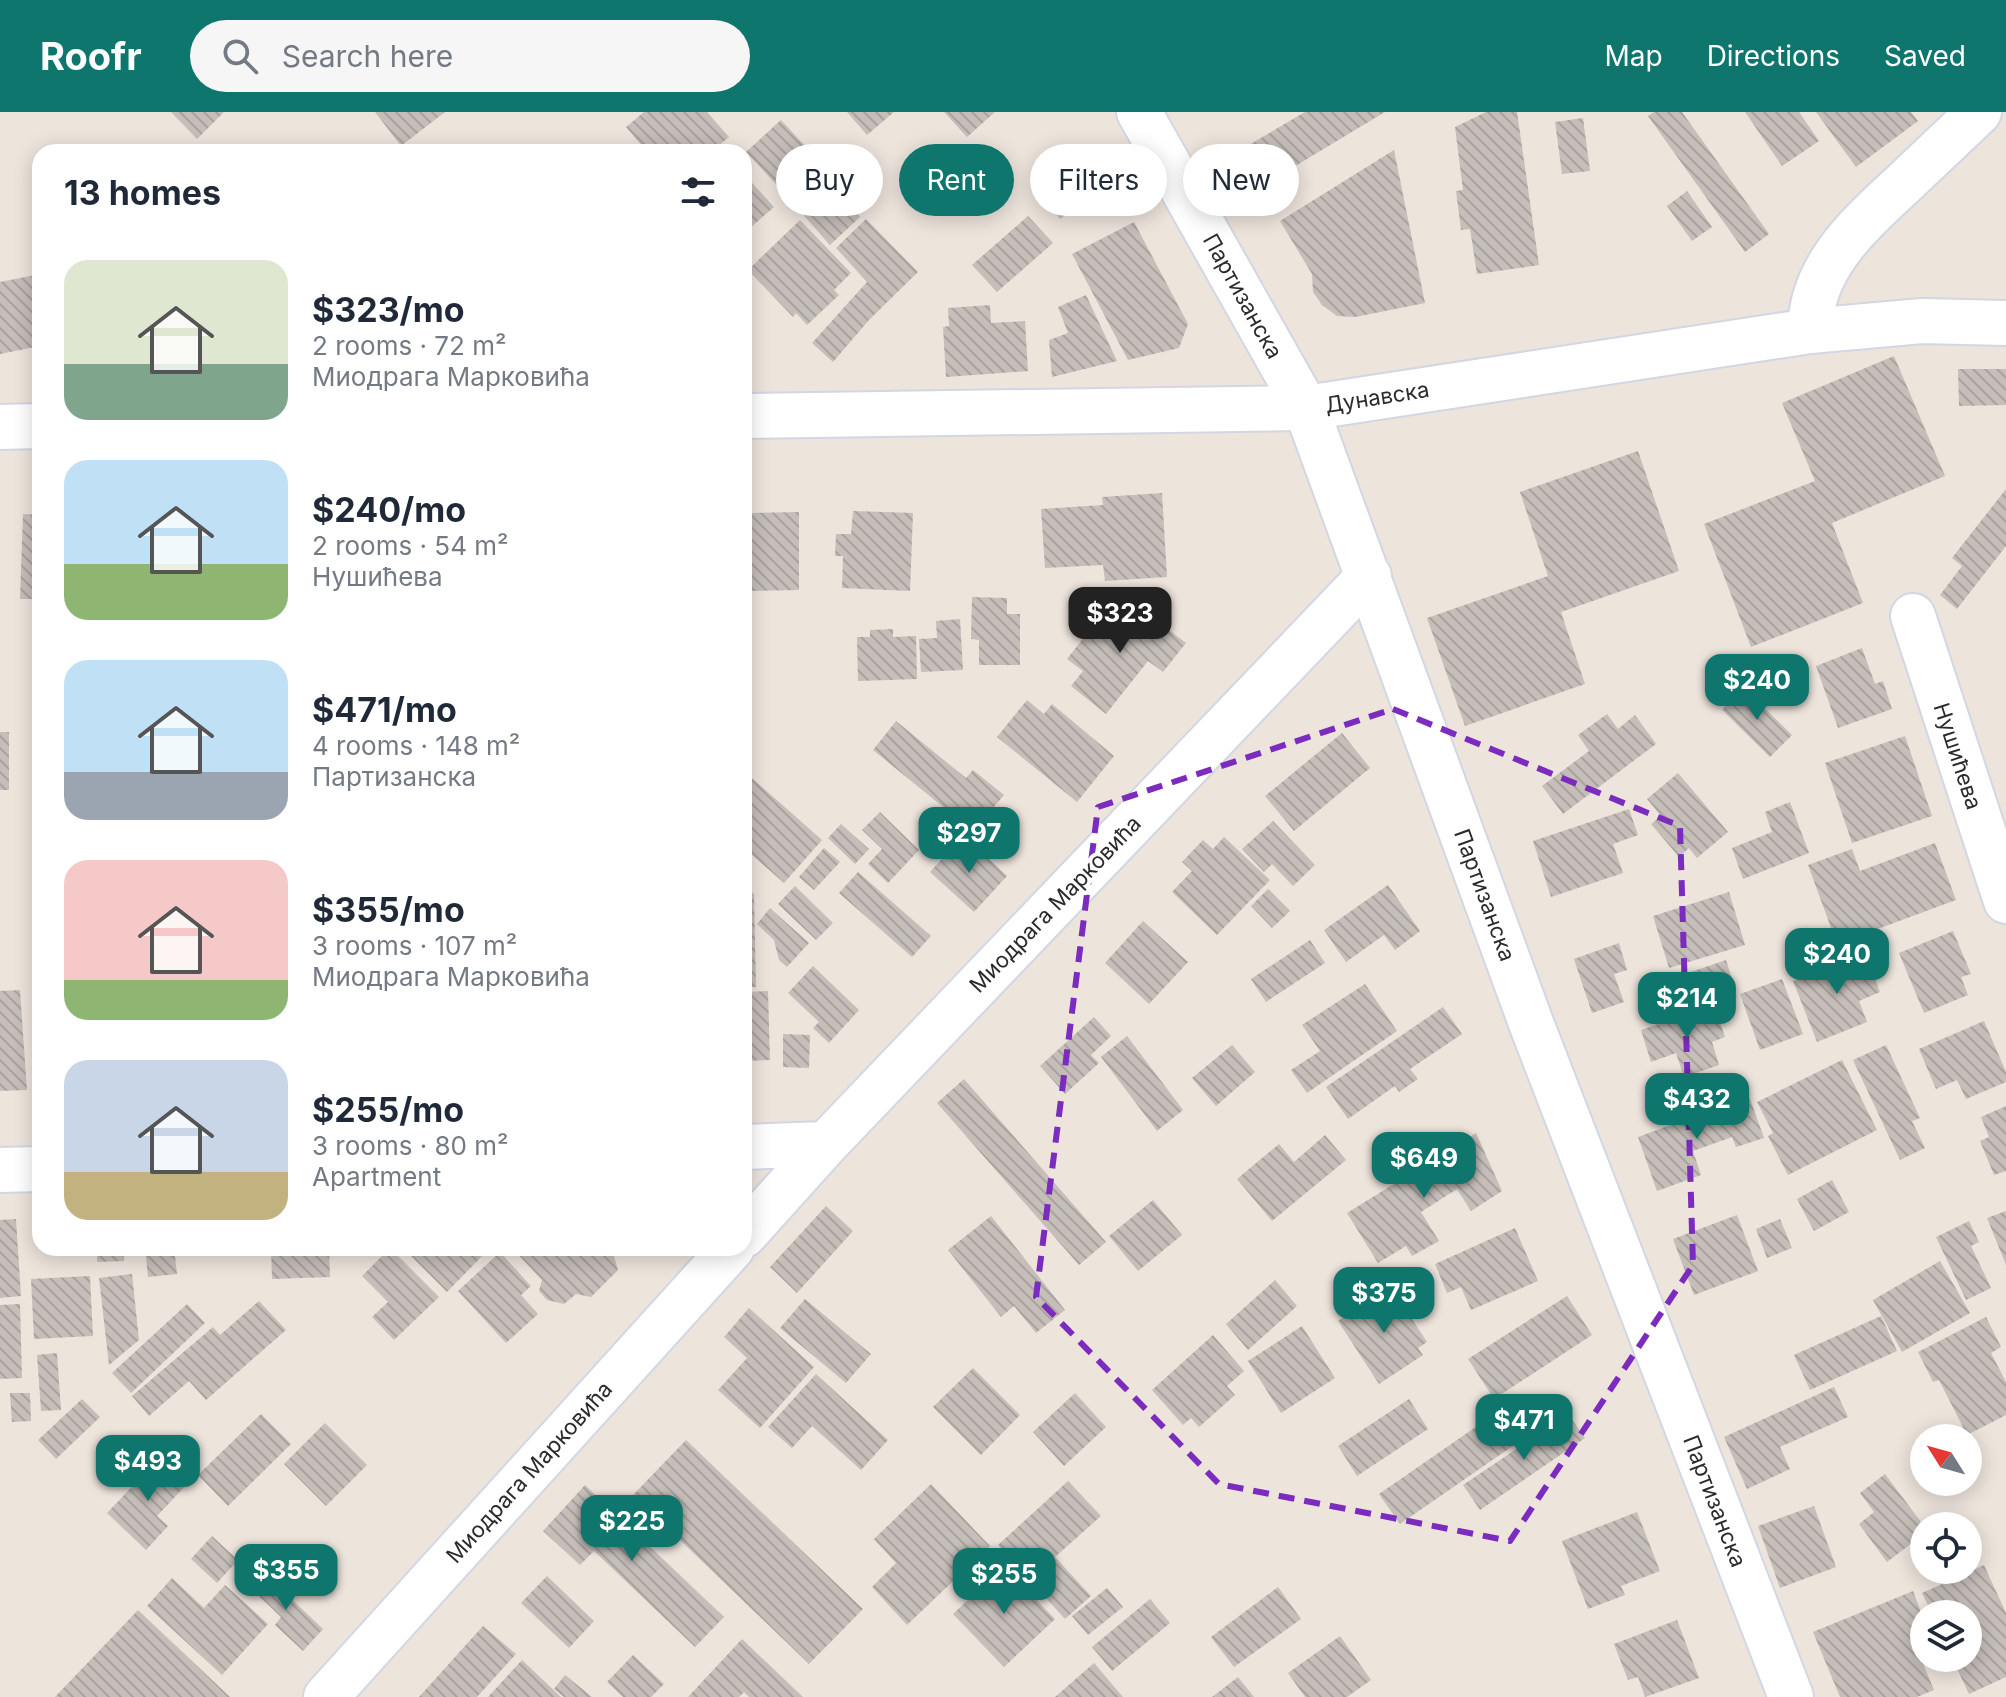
<!DOCTYPE html>
<meta charset="utf-8">
<style>
body{margin:0;font-family:Inter,sans-serif;background:#f6f6f7;color:#1f2937;height:100vh;display:flex;flex-direction:column;font-size:30px;white-space:nowrap}
*{box-sizing:border-box;margin:0}
p{font-size:26px;color:#747a83}
.icon{flex:none;width:44px;height:44px;fill:none;stroke:currentColor;stroke-width:2;stroke-linecap:round;stroke-linejoin:round}
.map{position:relative;flex:1;overflow:hidden}
.drawer{position:absolute;left:32px;top:32px;width:720px;height:1112px;display:flex;flex-direction:column;background:#fff;border-radius:24px;box-shadow:0 4px 20px #0003}
.drawer>*{flex:none}
.top-card{position:absolute;left:776px;top:32px;width:760px;height:72px;display:flex;gap:16px}
.needle{width:52px;rotate:307deg}
.controls{position:absolute;left:1910px;top:1312px;display:grid;gap:16px}
.controls a{display:grid;place-items:center;width:72px;height:72px;border-radius:50%;background:#fff;box-shadow:0 4px 20px #0003;font-size:40px}
.price{position:absolute;translate:-50% -68px;padding:0 18px;border-radius:16px;background:#0f766e;color:#fff;font-size:26px;line-height:52px;filter:drop-shadow(0 2px 4px #0008)}
.price::after{content:'';position:absolute;left:50%;top:48px;width:24px;height:18px;margin-left:-12px;background:inherit;clip-path:polygon(0 0,100% 0,50% 100%)}
.price.on{background:#222;color:#fff}
ul{padding:0;list-style:none}
li{display:flex;align-items:center;gap:24px;height:200px;padding:0 32px}
li span{display:grid;place-items:center;flex:none;width:224px;height:160px;border-radius:24px;color:#555}
li>.icon{margin-inline-start:auto}
span .icon{width:96px;height:96px;fill:#fffc;stroke-width:1}
li b{font-size:34px}
h2{display:flex;justify-content:space-between;align-items:center;height:96px;padding:0 32px;font-size:34px}
.pill{padding:0 28px;border-radius:36px;background:#fff;box-shadow:0 4px 20px #0003;font-size:28px;line-height:72px}
.pill.on{background:#0f766e;color:#fff}
header{display:flex;align-items:center;gap:48px;box-sizing:border-box;height:112px;padding:0 40px;background:#0f766e;color:#fff}
header strong{font-size:38px}
nav{display:flex;gap:44px;margin-inline-start:auto;font-size:28px}
.search{width:560px;height:72px;background:#f6f6f7;display:flex;align-items:center;gap:20px;box-sizing:border-box;padding:0 28px;border-radius:44px;color:#747a83;font-size:30px}
.map>svg:first-child{display:block}
.building{fill:url(#building-back-hatch)}
.lines{fill:none;stroke-linecap:round;stroke-linejoin:round}
.street-casing{stroke:#d2d7e3;stroke-width:48}
.secondary-casing{stroke:#d2d7e3;stroke-width:48}
.street{stroke:#fff;stroke-width:44}
.secondary{stroke:#fff;stroke-width:44}
.marked{fill:none;stroke:#7b2cbf;stroke-width:6;stroke-dasharray:16 10;stroke-linejoin:round}
.labels{text-anchor:middle;dominant-baseline:central;stroke-width:8;stroke-linejoin:round;paint-order:stroke}
.street-label{font-size:22px;fill:#2b2b2b;stroke:#fff}
</style>
<header>
<strong>Roofr</strong>
<div class="search"><svg class="icon" aria-label="search" viewBox="0 0 24 24"><circle cx="10" cy="10" r="6"/><path d="M15 15l6 6"/></svg>Search here</div>
<nav><a>Map</a><a>Directions</a><a>Saved</a></nav>
</header>
<div class="map">
<svg width="2006" height="1585" viewBox="0 0 2006 1585">
<defs>
<pattern id="building-back-hatch" width="6" height="6" patternUnits="userSpaceOnUse" patternTransform="scale(2)"><rect width="6" height="6" fill="#c5beb9"/><path d="M-1 5l2 2M0 0l6 6M5-1l2 2" fill="none" stroke="#a9a39f"/></pattern>
</defs>
<rect width="100%" height="100%" fill="#ede4dc"/>
<!-- building -->
<path class="building" d="M 171,0 L 224,0 L 197,27 Z
M 375,0 L 445,0 L 401,34 Z
M 644,0 L 707,0 L 729,25 L 711,40 L 647,40 L 626,15 Z
M 847,0 L 894,0 L 867,23 Z
M 944,0 L 995,0 L 967,25 Z
M 1305,0 L 1385,0 L 1259,76 L 1237,40 Z
M 1486,0 L 1517,0 L 1539,153 L 1477,162 L 1470,117 L 1461,118 L 1456,79 L 1463,78 L 1455,15 Z
M 1654,0 L 1682,0 L 1769,122 L 1745,140 L 1648,4 Z
M 1745,0 L 1799,0 L 1819,29 L 1782,54 Z
M 1816,0 L 1911,0 L 1918,9 L 1856,55 Z
M 1583,6 L 1590,59 L 1562,62 L 1555,10 Z
M 781,8 L 821,51 L 786,83 L 746,40 Z
M 1394,38 L 1425,191 L 1355,205 L 1337,204 L 1322,193 L 1313,180 L 1312,162 L 1280,109 Z
M 744,62 L 774,95 L 744,121 Z
M 1074,68 L 1087,86 L 1060,107 L 1046,89 Z
M 828,69 L 860,105 L 830,133 L 798,97 Z
M 1687,79 L 1712,115 L 1692,129 L 1667,94 Z
M 1028,104 L 1053,131 L 997,180 L 972,153 Z
M 866,107 L 918,160 L 869,208 L 833,250 L 812,231 L 867,170 L 836,136 Z
M 800,108 L 851,161 L 834,178 L 839,183 L 807,213 L 796,201 L 793,205 L 748,158 Z
M 1134,110 L 1188,212 L 1179,236 L 1128,248 L 1072,142 Z
M 40,162 L 40,234 L 0,242 L 0,170 Z
M 1086,183 L 1117,249 L 1052,265 L 1049,228 L 1068,221 L 1058,195 Z
M 990,193 L 991,211 L 1025,209 L 1028,259 L 946,265 L 943,215 L 949,214 L 948,196 Z
M 1894,244 L 1945,364 L 1832,411 L 1863,491 L 1751,535 L 1704,412 L 1815,369 L 1782,291 Z
M 1958,257 L 2006,257 L 2006,293 L 1959,294 Z
M 1638,339 L 1679,459 L 1561,500 L 1585,572 L 1465,614 L 1427,506 L 1548,464 L 1520,380 Z
M 2006,377 L 2006,434 L 1957,497 L 1940,483 L 1962,454 L 1952,446 Z
M 1162,381 L 1167,465 L 1105,469 L 1103,453 L 1045,456 L 1041,397 L 1103,393 L 1102,385 Z
M 853,399 L 913,401 L 910,479 L 842,476 L 843,444 L 835,444 L 836,422 L 851,422 Z
M 799,400 L 799,478 L 744,479 L 744,401 Z
M 23,402 L 40,403 L 40,487 L 20,487 Z
M 972,485 L 1007,486 L 1007,502 L 1020,502 L 1020,553 L 979,553 L 979,528 L 971,527 Z
M 1110,492 L 1137,513 L 1147,501 L 1186,531 L 1163,560 L 1148,549 L 1106,602 L 1071,574 L 1083,559 L 1067,547 Z
M 960,507 L 963,558 L 921,560 L 919,527 L 937,526 L 936,509 Z
M 893,517 L 893,525 L 916,524 L 917,567 L 858,569 L 857,525 L 870,525 L 870,518 Z
M 1862,536 L 1875,572 L 1883,569 L 1892,597 L 1838,616 L 1816,554 Z
M 1744,576 L 1792,623 L 1770,645 L 1722,598 Z
M 1027,588 L 1044,602 L 1052,592 L 1114,644 L 1077,690 L 997,625 Z
M 1607,602 L 1618,617 L 1635,603 L 1656,632 L 1563,702 L 1542,674 L 1589,639 L 1578,623 Z
M 896,609 L 966,666 L 973,658 L 1004,683 L 993,696 L 1015,714 L 996,738 L 873,638 Z
M 0,620 L 9,620 L 9,678 L 0,678 Z
M 1342,621 L 1370,656 L 1294,719 L 1265,684 Z
M 1905,624 L 1932,704 L 1852,731 L 1825,651 Z
M 744,659 L 822,728 L 784,771 L 744,736 Z
M 1678,661 L 1728,720 L 1697,746 L 1689,736 L 1679,745 L 1651,712 L 1661,704 L 1647,687 Z
M 1790,690 L 1809,741 L 1743,767 L 1732,736 L 1772,720 L 1765,700 Z
M 1629,697 L 1638,723 L 1613,732 L 1623,761 L 1551,785 L 1533,729 Z
M 880,700 L 919,738 L 888,771 L 868,752 L 882,737 L 862,718 Z
M 1273,709 L 1315,753 L 1293,774 L 1272,752 L 1264,760 L 1242,737 Z
M 841,712 L 869,737 L 855,752 L 828,726 Z
M 1224,725 L 1270,768 L 1217,823 L 1172,780 L 1192,759 L 1182,750 L 1203,728 L 1213,737 Z
M 970,729 L 1007,764 L 974,800 L 930,760 L 951,737 L 957,743 Z
M 1935,731 L 1956,788 L 1837,832 L 1808,753 L 1852,737 L 1860,759 Z
M 824,736 L 840,750 L 814,778 L 799,765 Z
M 858,760 L 931,824 L 912,845 L 839,781 Z
M 1388,773 L 1420,819 L 1395,838 L 1384,823 L 1346,850 L 1324,818 Z
M 744,774 L 754,782 L 756,875 L 744,875 Z
M 795,774 L 833,811 L 816,828 L 778,792 Z
M 1268,777 L 1290,799 L 1272,816 L 1251,794 Z
M 1729,780 L 1745,833 L 1669,856 L 1653,804 Z
M 770,796 L 809,831 L 787,855 L 779,848 L 774,828 L 757,812 Z
M 1143,809 L 1188,850 L 1149,892 L 1105,851 Z
M 1953,819 L 1971,862 L 1961,865 L 1968,883 L 1924,901 L 1899,841 Z
M 1310,828 L 1325,851 L 1266,890 L 1251,867 Z
M 1619,831 L 1627,858 L 1614,862 L 1624,890 L 1592,901 L 1574,847 Z
M 1865,841 L 1880,880 L 1859,889 L 1867,910 L 1817,930 L 1793,869 Z
M 1726,848 L 1735,876 L 1654,904 L 1644,876 Z
M 813,854 L 859,898 L 829,931 L 813,916 L 819,910 L 788,881 Z
M 1782,867 L 1803,922 L 1760,938 L 1740,882 Z
M 1365,872 L 1397,919 L 1307,981 L 1291,958 L 1320,939 L 1302,913 Z
M 20,878 L 27,978 L 0,979 L 0,879 Z
M 768,879 L 770,948 L 744,949 L 744,880 Z
M 1714,893 L 1725,925 L 1712,930 L 1719,953 L 1684,965 L 1676,941 L 1651,950 L 1641,918 Z
M 1443,895 L 1462,922 L 1410,957 L 1418,967 L 1399,980 L 1395,974 L 1348,1007 L 1326,975 Z
M 1094,905 L 1111,924 L 1091,943 L 1099,951 L 1065,982 L 1040,954 Z
M 1984,909 L 2006,960 L 2006,970 L 1966,987 L 1957,968 L 1936,977 L 1919,937 Z
M 783,922 L 810,923 L 809,956 L 783,955 Z
M 1127,924 L 1183,998 L 1157,1019 L 1101,945 Z
M 1232,933 L 1255,960 L 1216,994 L 1192,966 Z
M 1886,933 L 1920,1006 L 1912,1009 L 1925,1036 L 1900,1048 L 1853,948 Z
M 1842,948 L 1877,1018 L 1788,1063 L 1768,1024 L 1773,1021 L 1757,990 Z
M 964,967 L 1106,1130 L 1079,1153 L 937,991 Z
M 1749,984 L 1764,1026 L 1736,1035 L 1732,1025 L 1693,1039 L 1701,1063 L 1657,1079 L 1638,1025 Z
M 2006,994 L 2006,1059 L 1994,1063 L 1980,1029 L 1989,1025 L 1981,1005 Z
M 1476,1021 L 1502,1079 L 1471,1099 L 1457,1077 L 1421,1100 L 1439,1129 L 1412,1144 L 1406,1134 L 1378,1151 L 1347,1101 Z
M 1325,1023 L 1346,1048 L 1272,1109 L 1237,1067 L 1279,1032 L 1294,1050 Z
M 1832,1068 L 1849,1100 L 1814,1119 L 1797,1087 Z
M 1153,1088 L 1182,1123 L 1138,1159 L 1109,1124 Z
M 826,1094 L 853,1119 L 797,1181 L 770,1155 Z
M 2006,1099 L 2006,1153 L 1987,1106 Z
M 1737,1103 L 1758,1159 L 1694,1183 L 1673,1127 Z
M 991,1104 L 1065,1198 L 1036,1221 L 1014,1194 L 1001,1205 L 948,1138 Z
M 16,1107 L 21,1184 L 0,1186 L 0,1108 Z
M 1780,1107 L 1792,1136 L 1767,1146 L 1756,1117 Z
M 1969,1109 L 1979,1130 L 1971,1134 L 1991,1176 L 1966,1188 L 1936,1125 Z
M 1515,1116 L 1538,1169 L 1471,1198 L 1461,1175 L 1447,1181 L 1435,1152 Z
M 97,1136 L 124,1136 L 124,1149 L 97,1150 Z
M 145,1136 L 174,1136 L 177,1162 L 148,1165 Z
M 271,1136 L 329,1136 L 330,1165 L 272,1167 Z
M 390,1136 L 439,1185 L 394,1228 L 372,1205 L 388,1190 L 362,1164 Z
M 403,1136 L 483,1136 L 487,1139 L 447,1180 Z
M 512,1136 L 623,1136 L 614,1144 L 618,1158 L 591,1185 L 576,1182 L 564,1192 L 547,1188 L 539,1179 L 542,1168 Z
M 500,1140 L 531,1174 L 521,1183 L 538,1202 L 506,1231 L 458,1179 Z
M 1940,1149 L 1970,1201 L 1902,1240 L 1873,1188 Z
M 132,1162 L 139,1228 L 109,1253 L 99,1166 Z
M 90,1164 L 93,1224 L 34,1227 L 31,1167 Z
M 1275,1168 L 1297,1194 L 1248,1238 L 1226,1212 Z
M 1391,1175 L 1427,1230 L 1418,1236 L 1423,1243 L 1379,1272 L 1338,1209 Z
M 1567,1184 L 1592,1223 L 1494,1287 L 1468,1247 Z
M 805,1187 L 871,1242 L 846,1271 L 780,1216 Z
M 259,1189 L 286,1218 L 206,1288 L 189,1269 L 149,1304 L 132,1284 L 213,1215 L 220,1223 Z
M 20,1192 L 22,1266 L 0,1267 L 0,1193 Z
M 187,1192 L 205,1211 L 131,1281 L 112,1261 Z
M 749,1196 L 814,1255 L 760,1316 L 718,1278 L 747,1246 L 724,1225 Z
M 1881,1204 L 1897,1239 L 1810,1278 L 1794,1243 Z
M 1986,1205 L 2001,1235 L 1991,1241 L 2006,1270 L 2006,1303 L 1967,1323 L 1939,1268 L 1933,1270 L 1918,1240 Z
M 1302,1214 L 1335,1266 L 1281,1301 L 1248,1249 Z
M 1213,1223 L 1244,1259 L 1227,1274 L 1235,1283 L 1199,1315 L 1191,1306 L 1183,1313 L 1152,1278 Z
M 57,1241 L 61,1298 L 41,1299 L 37,1243 Z
M 973,1256 L 1020,1303 L 981,1343 L 933,1295 Z
M 816,1262 L 888,1328 L 861,1358 L 812,1314 L 792,1336 L 768,1315 Z
M 1834,1275 L 1848,1305 L 1780,1335 L 1790,1357 L 1747,1377 L 1724,1325 Z
M 10,1281 L 30,1281 L 31,1309 L 12,1310 Z
M 1075,1281 L 1106,1315 L 1064,1354 L 1033,1320 Z
M 1522,1283 L 1543,1313 L 1400,1412 L 1379,1382 Z
M 82,1287 L 100,1305 L 56,1347 L 38,1328 Z
M 1409,1287 L 1428,1317 L 1357,1364 L 1338,1334 Z
M 261,1302 L 291,1332 L 228,1394 L 198,1363 Z
M 1568,1302 L 1585,1326 L 1480,1398 L 1463,1373 Z
M 325,1311 L 367,1353 L 326,1394 L 284,1352 Z
M 686,1328 L 863,1497 L 809,1552 L 633,1383 Z
M 160,1345 L 188,1371 L 157,1404 L 168,1414 L 146,1438 L 107,1401 Z
M 1885,1362 L 1924,1414 L 1924,1422 L 1887,1450 L 1859,1412 L 1874,1400 L 1860,1381 Z
M 1068,1369 L 1101,1404 L 1055,1445 L 1091,1484 L 1065,1507 L 998,1433 Z
M 931,1372 L 990,1434 L 907,1513 L 872,1475 L 896,1451 L 874,1427 Z
M 585,1373 L 724,1505 L 695,1535 L 594,1439 L 580,1453 L 543,1419 Z
M 1814,1394 L 1836,1455 L 1780,1476 L 1758,1414 Z
M 1637,1400 L 1660,1459 L 1621,1474 L 1625,1483 L 1588,1497 L 1562,1429 Z
M 212,1424 L 238,1448 L 217,1471 L 191,1447 Z
M 1984,1453 L 2006,1501 L 2006,1565 L 1969,1582 L 1952,1546 L 1968,1546 L 1968,1502 L 1932,1502 L 1922,1481 Z
M 1004,1454 L 1055,1507 L 1004,1555 L 953,1502 Z
M 261,1458 L 323,1517 L 303,1539 L 275,1513 L 281,1505 L 247,1473 Z
M 547,1464 L 594,1509 L 569,1536 L 521,1491 Z
M 172,1466 L 204,1496 L 225,1473 L 268,1512 L 222,1563 L 147,1494 Z
M 1278,1475 L 1301,1507 L 1234,1555 L 1211,1525 Z
M 1107,1476 L 1123,1495 L 1088,1523 L 1072,1504 Z
M 1913,1479 L 1924,1508 L 1924,1526 L 1914,1530 L 1934,1578 L 1917,1585 L 1840,1585 L 1813,1520 Z
M 1150,1487 L 1170,1511 L 1112,1559 L 1092,1535 Z
M 138,1498 L 230,1585 L 55,1585 Z
M 1677,1508 L 1699,1566 L 1645,1585 L 1638,1565 L 1628,1568 L 1614,1532 Z
M 483,1514 L 516,1542 L 477,1585 L 419,1585 Z
M 1340,1524 L 1371,1568 L 1347,1585 L 1305,1585 L 1288,1561 Z
M 742,1527 L 803,1585 L 749,1585 L 744,1580 L 739,1585 L 688,1585 Z
M 633,1543 L 664,1572 L 651,1585 L 623,1585 L 607,1570 Z
M 522,1548 L 561,1585 L 488,1585 Z
M 1094,1551 L 1123,1585 L 1055,1585 Z
M 565,1563 L 592,1585 L 564,1585 L 554,1577 Z
M 1238,1565 L 1254,1585 L 1212,1585 Z"/>
<g class="lines">
<defs>
<path id="street" d="M 1139,0 L 1306,296 L 1531,911 L 1791,1585
M 1810,219 C 1811,154 1859,113 1903,72 C 1928,48 1954,24 1979,0
M 1913,504 L 2006,789
M 744,1035 L 826,1032
M 0,1058 L 40,1057
M 744,1123 L 826,1032 L 1369,464
M 326,1585 L 732,1136"/>
<path id="secondary" d="M 744,304 L 1306,296 L 1810,219 L 1922,209 L 2006,211
M 0,315 L 40,314"/>
</defs>
<!-- street casing -->
<use href="#street" class="street-casing"/>
<!-- secondary casing -->
<use href="#secondary" class="secondary-casing"/>
<!-- street -->
<use href="#street" class="street"/>
<!-- secondary -->
<use href="#secondary" class="secondary"/>
</g>
<!-- marked area -->
<path class="marked" d="M 1393,597 L 1680,714 L 1693,1153 L 1510,1429 L 1219,1372 L 1036,1185 L 1098,695 Z"/>
<g class="labels">
<!-- street labels -->
<g class="street-label">
<text transform="translate(1243 184) rotate(61)">Партизанска</text>
<text transform="translate(1377 285) rotate(-9)">Дунавска</text>
<text transform="translate(1958 644) rotate(72)">Нушићева</text>
<text transform="translate(1485 783) rotate(70)">Партизанска</text>
<text transform="translate(1055 792) rotate(-46)">Миодрага Марковића</text>
<text transform="translate(529 1360) rotate(-48)">Миодрага Марковића</text>
<text transform="translate(1715 1389) rotate(69)">Партизанска</text>
</g>
</g>
</svg>
<div class="controls">
<a><svg class="needle" viewBox="-14 -14 28 28"><path d="M0-13l5 13h-10z" fill="#e53935"/><path d="M0 13l5-13h-10z" fill="#747a83"/></svg></a>
<a><svg class="icon" aria-label="locate" viewBox="0 0 24 24"><circle cx="12" cy="12" r="6"/><path d="M12 2v4M12 18v4M2 12h4M18 12h4"/></svg></a>
<a><svg class="icon" aria-label="layers" viewBox="0 0 24 24"><path d="M12 4l9 5-9 5-9-5zM3 14l9 5 9-5"/></svg></a>
</div>
<b class="price on" style="left:1120px;top:543px">$323</b>
<b class="price" style="left:1757px;top:610px">$240</b>
<b class="price" style="left:969px;top:763px">$297</b>
<b class="price" style="left:1837px;top:884px">$240</b>
<b class="price" style="left:1687px;top:928px">$214</b>
<b class="price" style="left:1697px;top:1029px">$432</b>
<b class="price" style="left:1424px;top:1088px">$649</b>
<b class="price" style="left:1384px;top:1223px">$375</b>
<b class="price" style="left:1524px;top:1350px">$471</b>
<b class="price" style="left:148px;top:1391px">$493</b>
<b class="price" style="left:632px;top:1451px">$225</b>
<b class="price" style="left:286px;top:1500px">$355</b>
<b class="price" style="left:1004px;top:1504px">$255</b>
<div class="top-card">
<a class="pill">Buy</a>
<a class="pill on">Rent</a>
<a class="pill">Filters</a>
<a class="pill">New</a>
</div>
<section class="drawer">
<h2>13 homes<svg class="icon" aria-label="filters" viewBox="0 0 24 24"><path d="M4 7h16M4 17h16"/><circle cx="9" cy="7" r="2"/><circle cx="15" cy="17" r="2"/></svg></h2>
<ul>
<li><span style="background:linear-gradient(#dfe7d0 65%,#7fa58c 0)"><svg class="icon" aria-label="home" viewBox="0 0 24 24"><path d="M3 11l9-7 9 7M6 9v11h12V9"/></svg></span><div><b>$323/mo</b><p>2 rooms · 72 m²</p><p>Миодрага Марковића</p></div></li>
<li><span style="background:linear-gradient(#bfe0f5 65%,#8fb573 0)"><svg class="icon" aria-label="home" viewBox="0 0 24 24"><path d="M3 11l9-7 9 7M6 9v11h12V9"/></svg></span><div><b>$240/mo</b><p>2 rooms · 54 m²</p><p>Нушићева</p></div></li>
<li><span style="background:linear-gradient(#bfe0f5 70%,#9aa5b1 0)"><svg class="icon" aria-label="home" viewBox="0 0 24 24"><path d="M3 11l9-7 9 7M6 9v11h12V9"/></svg></span><div><b>$471/mo</b><p>4 rooms · 148 m²</p><p>Партизанска</p></div></li>
<li><span style="background:linear-gradient(#f6c9c9 75%,#8fb573 0)"><svg class="icon" aria-label="home" viewBox="0 0 24 24"><path d="M3 11l9-7 9 7M6 9v11h12V9"/></svg></span><div><b>$355/mo</b><p>3 rooms · 107 m²</p><p>Миодрага Марковића</p></div></li>
<li><span style="background:linear-gradient(#c9d6e8 70%,#c2b280 0)"><svg class="icon" aria-label="home" viewBox="0 0 24 24"><path d="M3 11l9-7 9 7M6 9v11h12V9"/></svg></span><div><b>$255/mo</b><p>3 rooms · 80 m²</p><p>Apartment</p></div></li>
</ul>
</section>
</div>
